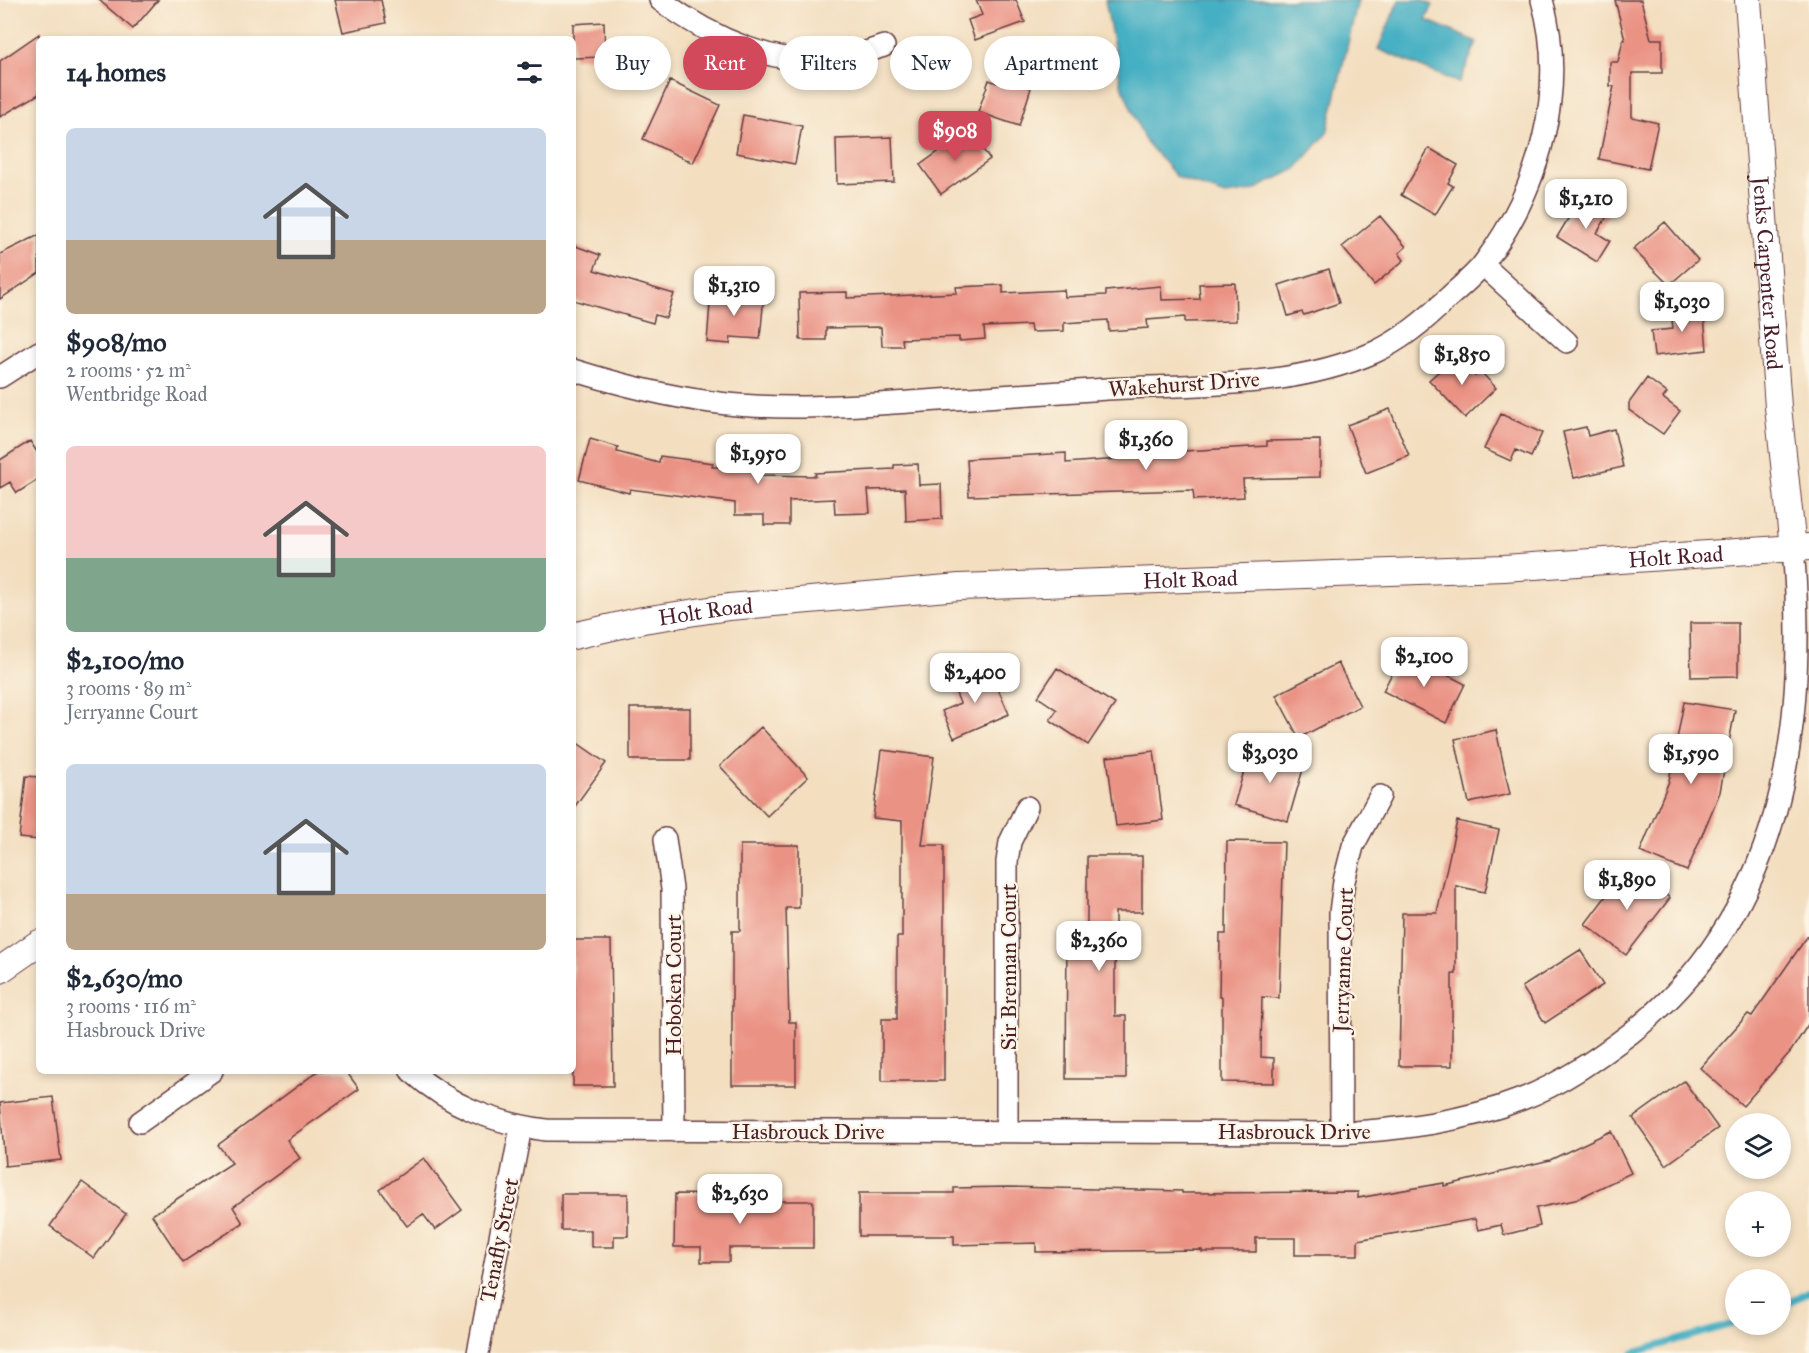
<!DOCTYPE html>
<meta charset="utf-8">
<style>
body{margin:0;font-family:"IM FELL Great Primer",serif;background:#f6f6f7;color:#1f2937;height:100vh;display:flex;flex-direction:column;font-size:22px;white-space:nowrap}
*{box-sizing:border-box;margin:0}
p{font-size:20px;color:#747a83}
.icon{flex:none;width:33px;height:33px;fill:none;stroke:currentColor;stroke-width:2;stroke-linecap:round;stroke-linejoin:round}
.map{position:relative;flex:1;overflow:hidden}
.panel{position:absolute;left:36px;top:36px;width:540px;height:1038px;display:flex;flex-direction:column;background:#fff;border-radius:9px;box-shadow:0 3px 9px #0003}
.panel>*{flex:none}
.hud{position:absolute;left:594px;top:36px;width:570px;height:54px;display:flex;gap:12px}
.fabs{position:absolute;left:1725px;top:1113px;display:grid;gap:12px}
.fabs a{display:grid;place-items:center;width:66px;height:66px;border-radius:50%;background:#fff;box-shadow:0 3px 9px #0003;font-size:30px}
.price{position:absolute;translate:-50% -51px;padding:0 14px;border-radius:12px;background:#fff;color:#222;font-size:20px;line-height:39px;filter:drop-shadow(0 2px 3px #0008)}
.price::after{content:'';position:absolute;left:50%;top:36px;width:18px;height:14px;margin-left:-9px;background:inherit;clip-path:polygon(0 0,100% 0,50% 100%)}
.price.current{background:#d1495b;color:#fff}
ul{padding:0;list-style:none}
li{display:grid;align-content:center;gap:12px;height:318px;padding:0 30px}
li span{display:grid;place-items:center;height:186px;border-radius:9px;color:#555}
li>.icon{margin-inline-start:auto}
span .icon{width:108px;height:108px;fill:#fffc;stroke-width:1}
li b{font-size:26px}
h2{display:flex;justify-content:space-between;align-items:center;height:72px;padding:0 30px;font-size:26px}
.tag{padding:0 21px;border-radius:27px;background:#fff;box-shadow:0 3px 9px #0003;font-size:21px;line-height:54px}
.tag.current{background:#d1495b;color:#fff}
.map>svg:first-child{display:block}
.water{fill:#45afc3;stroke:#486777;stroke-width:1.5}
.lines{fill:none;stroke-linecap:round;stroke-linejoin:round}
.stream{stroke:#45afc3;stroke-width:7}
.building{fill:#ea9385}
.minor-casing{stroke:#633c41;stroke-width:24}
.tertiary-casing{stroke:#633c41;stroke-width:28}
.minor{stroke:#fff;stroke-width:21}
.tertiary{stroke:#fff;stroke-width:26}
.labels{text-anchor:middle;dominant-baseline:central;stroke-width:4.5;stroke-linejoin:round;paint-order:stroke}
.street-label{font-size:22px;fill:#4a1f2b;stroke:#fcf5e5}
</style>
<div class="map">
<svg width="1809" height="1353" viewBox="0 0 1809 1353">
<rect width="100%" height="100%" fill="#fcf5e5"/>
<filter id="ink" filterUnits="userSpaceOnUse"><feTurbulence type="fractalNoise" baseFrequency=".0167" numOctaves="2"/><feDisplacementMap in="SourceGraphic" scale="12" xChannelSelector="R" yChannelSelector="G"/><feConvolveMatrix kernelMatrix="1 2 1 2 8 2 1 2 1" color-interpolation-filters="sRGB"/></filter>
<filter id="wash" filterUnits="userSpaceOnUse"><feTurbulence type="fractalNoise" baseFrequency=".008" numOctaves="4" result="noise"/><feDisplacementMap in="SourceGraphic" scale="24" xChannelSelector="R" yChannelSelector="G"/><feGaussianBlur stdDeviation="1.35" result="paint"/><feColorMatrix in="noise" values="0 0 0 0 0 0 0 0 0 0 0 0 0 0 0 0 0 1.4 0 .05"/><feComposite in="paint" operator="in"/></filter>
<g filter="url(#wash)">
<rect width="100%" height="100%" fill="#f3dec0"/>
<!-- water -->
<path class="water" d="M 1105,0 L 1358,0 L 1327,133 L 1296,169 L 1252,191 L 1225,195 L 1177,177 L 1144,139 L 1121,84 Z
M 1399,0 L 1420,0 L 1433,5 L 1426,20 L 1477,42 L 1459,83 L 1378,49 Z"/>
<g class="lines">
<!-- stream -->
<path class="stream" d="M 1780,1306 L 1809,1292
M 1633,1353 L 1736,1323"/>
</g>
<g id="blocks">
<!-- building -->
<path class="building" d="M 99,0 L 158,0 L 133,29 Z
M 335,0 L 381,0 L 386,23 L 343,32 Z
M 976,0 L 1016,0 L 1025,22 L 975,40 L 968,20 L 982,15 Z
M 1615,0 L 1641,0 L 1651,39 L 1662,39 L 1662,73 L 1632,73 L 1632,117 L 1658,123 L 1648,169 L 1599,159 L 1614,86 L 1610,86 L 1610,62 L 1618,62 L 1623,40 L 1625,40 Z
M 604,22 L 605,57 L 573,58 L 573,24 Z
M 39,34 L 39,94 L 0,117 L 0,61 Z
M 1004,61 L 1030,70 L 1024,86 L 1031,88 L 1019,126 L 978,112 L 989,80 L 997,83 Z
M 670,81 L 720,105 L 693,163 L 643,139 Z
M 743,115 L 802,126 L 795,164 L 736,153 Z
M 969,130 L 990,159 L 941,194 L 920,165 Z
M 892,137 L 894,182 L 837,184 L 836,139 Z
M 1429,148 L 1458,165 L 1448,183 L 1453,186 L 1435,215 L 1401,195 Z
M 1581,197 L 1609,213 L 1597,233 L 1610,241 L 1597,262 L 1557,237 Z
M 1380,216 L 1406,247 L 1399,253 L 1404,260 L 1374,285 L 1342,247 Z
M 1665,222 L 1698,260 L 1669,285 L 1633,249 Z
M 39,235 L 39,273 L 0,299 L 0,254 Z
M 573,245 L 600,255 L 594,270 L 674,294 L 666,318 L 655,315 L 653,323 L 573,300 Z
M 1329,269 L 1339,303 L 1304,315 L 1302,312 L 1288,316 L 1279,285 Z
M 1235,283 L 1236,321 L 1185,322 L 1185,317 L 1147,320 L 1148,328 L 1109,331 L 1108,320 L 1064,323 L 1064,331 L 1031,332 L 1030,325 L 984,327 L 985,339 L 959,341 L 959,337 L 902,339 L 903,346 L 882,346 L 881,327 L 826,328 L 826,340 L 800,340 L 799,293 L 847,292 L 847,298 L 957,293 L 956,287 L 1003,285 L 1003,293 L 1064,290 L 1065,297 L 1106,295 L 1106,291 L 1161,286 L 1162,300 L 1200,299 L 1199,284 Z
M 711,291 L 764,296 L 760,339 L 731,337 L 730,344 L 707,342 Z
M 1703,306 L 1707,350 L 1654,356 L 1651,331 L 1673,329 L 1671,309 Z
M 1456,356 L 1475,376 L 1480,371 L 1496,388 L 1465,418 L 1429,380 Z
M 1647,378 L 1667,393 L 1663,398 L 1680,411 L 1663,434 L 1629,410 L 1629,403 Z
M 1390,409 L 1409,456 L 1366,473 L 1347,425 Z
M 1501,414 L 1542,433 L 1531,457 L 1516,450 L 1511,461 L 1484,449 Z
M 1586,427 L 1588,436 L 1614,429 L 1623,467 L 1574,478 L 1563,432 Z
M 590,439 L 618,447 L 617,452 L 659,463 L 660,456 L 713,463 L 712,467 L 761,467 L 761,475 L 816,476 L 815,473 L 894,469 L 894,465 L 918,464 L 919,485 L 941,484 L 942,519 L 906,521 L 905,489 L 868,490 L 870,513 L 835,514 L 834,499 L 789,501 L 789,525 L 764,525 L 764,515 L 735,515 L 735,503 L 630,489 L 629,493 L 579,480 Z
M 1320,440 L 1320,477 L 1243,479 L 1244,497 L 1194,500 L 1193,490 L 969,496 L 967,459 L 1066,453 L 1066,463 L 1119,459 L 1118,455 L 1267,446 L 1267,441 Z
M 30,441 L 39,455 L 39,479 L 17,493 L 10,482 L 0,488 L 0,460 Z
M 1690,623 L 1738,623 L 1738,676 L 1691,677 Z
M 1403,652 L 1465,684 L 1446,723 L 1383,691 Z
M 1338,663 L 1360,706 L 1299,738 L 1276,695 Z
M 989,668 L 1009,714 L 954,738 L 942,711 L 960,703 L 952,684 Z
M 1057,668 L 1115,704 L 1088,745 L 1050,720 L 1057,710 L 1038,697 Z
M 1684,702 L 1735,710 L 1720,792 L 1687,871 L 1640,852 L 1669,781 Z
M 630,708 L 690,708 L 690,760 L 630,760 Z
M 761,727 L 808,777 L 767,816 L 720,766 Z
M 1496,730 L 1510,794 L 1469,803 L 1455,739 Z
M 573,740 L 606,763 L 573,809 Z
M 1251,747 L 1305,762 L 1288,821 L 1234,805 Z
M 882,750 L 934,757 L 922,845 L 944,845 L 944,1081 L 882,1081 L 882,1019 L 897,1019 L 897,937 L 902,937 L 902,821 L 873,818 Z
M 1154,751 L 1163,820 L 1116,826 L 1107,757 Z
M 26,776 L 39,777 L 39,840 L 19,838 Z
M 1457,821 L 1499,830 L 1485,892 L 1456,886 L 1456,974 L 1452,974 L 1452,1066 L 1399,1066 L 1402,913 L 1437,913 Z
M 1227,841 L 1284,842 L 1279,998 L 1262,997 L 1261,1057 L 1274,1058 L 1274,1083 L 1222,1082 L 1222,997 L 1219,997 L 1220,934 L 1226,934 Z
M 740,845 L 799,845 L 799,908 L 786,908 L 789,1022 L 796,1022 L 796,1085 L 732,1085 L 732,931 L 740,931 Z
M 1087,856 L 1142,856 L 1142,912 L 1115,912 L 1115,1016 L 1126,1016 L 1126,1079 L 1066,1079 L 1067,933 L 1087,933 Z
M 1628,867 L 1670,898 L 1626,955 L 1585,924 Z
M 1809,934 L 1809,1023 L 1791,1051 L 1743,1106 L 1700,1068 L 1748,1014 L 1752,1016 Z
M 573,940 L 611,940 L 613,1086 L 573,1086 Z
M 1580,950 L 1603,985 L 1545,1023 L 1522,987 Z
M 318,1071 L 346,1071 L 359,1089 L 287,1140 L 300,1158 L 233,1207 L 243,1223 L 183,1262 L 152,1215 L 232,1163 L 218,1145 Z
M 1684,1081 L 1718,1128 L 1666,1165 L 1633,1118 Z
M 53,1097 L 61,1160 L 5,1166 L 0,1103 Z
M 1611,1131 L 1631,1173 L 1575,1200 L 1536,1208 L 1540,1226 L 1504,1235 L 1501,1225 L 1478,1230 L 1475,1219 L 1358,1240 L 1358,1255 L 1295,1255 L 1295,1238 L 1256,1238 L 1256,1252 L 1202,1252 L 1202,1250 L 1036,1252 L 1036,1243 L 954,1245 L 954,1236 L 859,1236 L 859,1193 L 954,1193 L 954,1188 L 1009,1187 L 1182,1191 L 1182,1193 L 1358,1192 L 1358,1198 L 1444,1183 L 1444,1186 L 1550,1160 Z
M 424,1158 L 462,1210 L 435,1230 L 423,1214 L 407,1226 L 380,1190 Z
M 82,1182 L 126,1214 L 94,1258 L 50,1226 Z
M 561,1194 L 628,1194 L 628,1236 L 614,1236 L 614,1247 L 591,1247 L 591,1230 L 561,1230 Z
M 675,1194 L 730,1195 L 730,1201 L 813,1201 L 813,1248 L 729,1248 L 729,1262 L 701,1262 L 701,1247 L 674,1247 Z"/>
</g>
</g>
<g filter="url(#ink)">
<use href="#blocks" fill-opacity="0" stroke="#633c41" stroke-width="1.5"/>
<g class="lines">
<defs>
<path id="minor" d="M 660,0 C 711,38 779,70 844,58 C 857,56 871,50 884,46
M 1483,265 L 1567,342
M 573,370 C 618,384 664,396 711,402 C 777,411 844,406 909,402 C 975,398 1041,393 1107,389 C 1195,384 1292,389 1375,352 C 1403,339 1427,319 1449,297 C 1461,286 1475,275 1484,263 C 1539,190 1568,90 1542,0
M 0,377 L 39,352
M 665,839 L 672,889 L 674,1131
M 411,1071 C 450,1106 494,1123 546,1130 L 1341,1133 C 1404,1129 1463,1122 1522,1099 C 1561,1084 1598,1058 1631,1033 C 1782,914 1809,731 1793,548
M 140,1122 L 212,1071
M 1007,1130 L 1007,862 L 1010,842 L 1027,807
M 1341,1133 L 1340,913 L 1344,881 L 1353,846 L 1380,796
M 478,1353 L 521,1127"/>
<g id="tertiary">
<path id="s1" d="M 1748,0 L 1778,407 L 1793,548"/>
<path id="s2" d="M 573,636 L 643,620 L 729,607 L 959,587 L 1504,568 L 1809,547"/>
<path d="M 0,970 L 39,943"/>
</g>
</defs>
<!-- minor casing -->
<use href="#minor" class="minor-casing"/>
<!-- tertiary casing -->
<use href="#tertiary" class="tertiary-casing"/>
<!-- minor -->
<use href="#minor" class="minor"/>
<!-- tertiary -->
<use href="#tertiary" class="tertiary"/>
</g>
</g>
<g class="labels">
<!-- street labels -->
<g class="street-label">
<text stroke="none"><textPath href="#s1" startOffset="274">Jenks Carpenter Road</textPath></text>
<text transform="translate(1184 384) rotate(-4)">Wakehurst Drive</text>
<text stroke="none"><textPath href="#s2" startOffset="1107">Holt Road</textPath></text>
<text stroke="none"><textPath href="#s2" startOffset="621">Holt Road</textPath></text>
<text stroke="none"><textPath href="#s2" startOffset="135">Holt Road</textPath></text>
<text transform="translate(1343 960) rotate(-88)">Jerryanne Court</text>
<text transform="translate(1008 967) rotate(-90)">Sir Brennan Court</text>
<text transform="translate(673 985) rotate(-90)">Hoboken Court</text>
<text x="808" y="1131">Hasbrouck Drive</text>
<text x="1294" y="1131">Hasbrouck Drive</text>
<text transform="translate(499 1240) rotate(-79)">Tenafly Street</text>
</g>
</g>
</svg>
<div class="fabs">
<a><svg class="icon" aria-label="layers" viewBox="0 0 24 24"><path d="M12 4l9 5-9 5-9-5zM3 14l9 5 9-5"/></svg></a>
<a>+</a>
<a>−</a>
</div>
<b class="price current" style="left:955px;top:162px">$908</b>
<b class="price" style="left:1586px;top:230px">$1,210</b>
<b class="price" style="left:734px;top:317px">$1,310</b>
<b class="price" style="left:1682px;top:333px">$1,030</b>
<b class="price" style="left:1462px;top:386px">$1,850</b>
<b class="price" style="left:1146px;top:471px">$1,360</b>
<b class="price" style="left:758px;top:485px">$1,950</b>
<b class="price" style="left:1424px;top:688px">$2,100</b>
<b class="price" style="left:975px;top:704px">$2,400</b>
<b class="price" style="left:1270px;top:784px">$3,030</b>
<b class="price" style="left:1691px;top:785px">$1,590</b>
<b class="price" style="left:1627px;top:911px">$1,890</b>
<b class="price" style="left:1099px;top:972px">$2,360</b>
<b class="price" style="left:740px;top:1225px">$2,630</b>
<div class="hud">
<a class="tag">Buy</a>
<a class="tag current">Rent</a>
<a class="tag">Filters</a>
<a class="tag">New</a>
<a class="tag">Apartment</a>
</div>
<section class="panel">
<h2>14 homes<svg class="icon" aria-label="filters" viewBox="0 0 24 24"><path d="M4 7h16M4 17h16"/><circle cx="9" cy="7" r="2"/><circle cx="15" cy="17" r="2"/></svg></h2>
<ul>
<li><span style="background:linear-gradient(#c9d6e8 60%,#b9a48a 0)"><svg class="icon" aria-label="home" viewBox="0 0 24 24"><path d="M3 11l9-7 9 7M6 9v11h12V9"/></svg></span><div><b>$908/mo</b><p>2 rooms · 52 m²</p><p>Wentbridge Road</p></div></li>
<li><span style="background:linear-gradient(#f6c9c9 60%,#7fa58c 0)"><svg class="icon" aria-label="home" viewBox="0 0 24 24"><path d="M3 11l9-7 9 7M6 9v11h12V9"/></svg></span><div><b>$2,100/mo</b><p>3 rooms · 89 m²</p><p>Jerryanne Court</p></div></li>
<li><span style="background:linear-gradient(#c9d6e8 70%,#b9a48a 0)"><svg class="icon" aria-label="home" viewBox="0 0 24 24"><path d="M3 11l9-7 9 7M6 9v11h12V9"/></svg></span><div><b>$2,630/mo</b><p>3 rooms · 116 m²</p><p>Hasbrouck Drive</p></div></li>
</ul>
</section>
</div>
